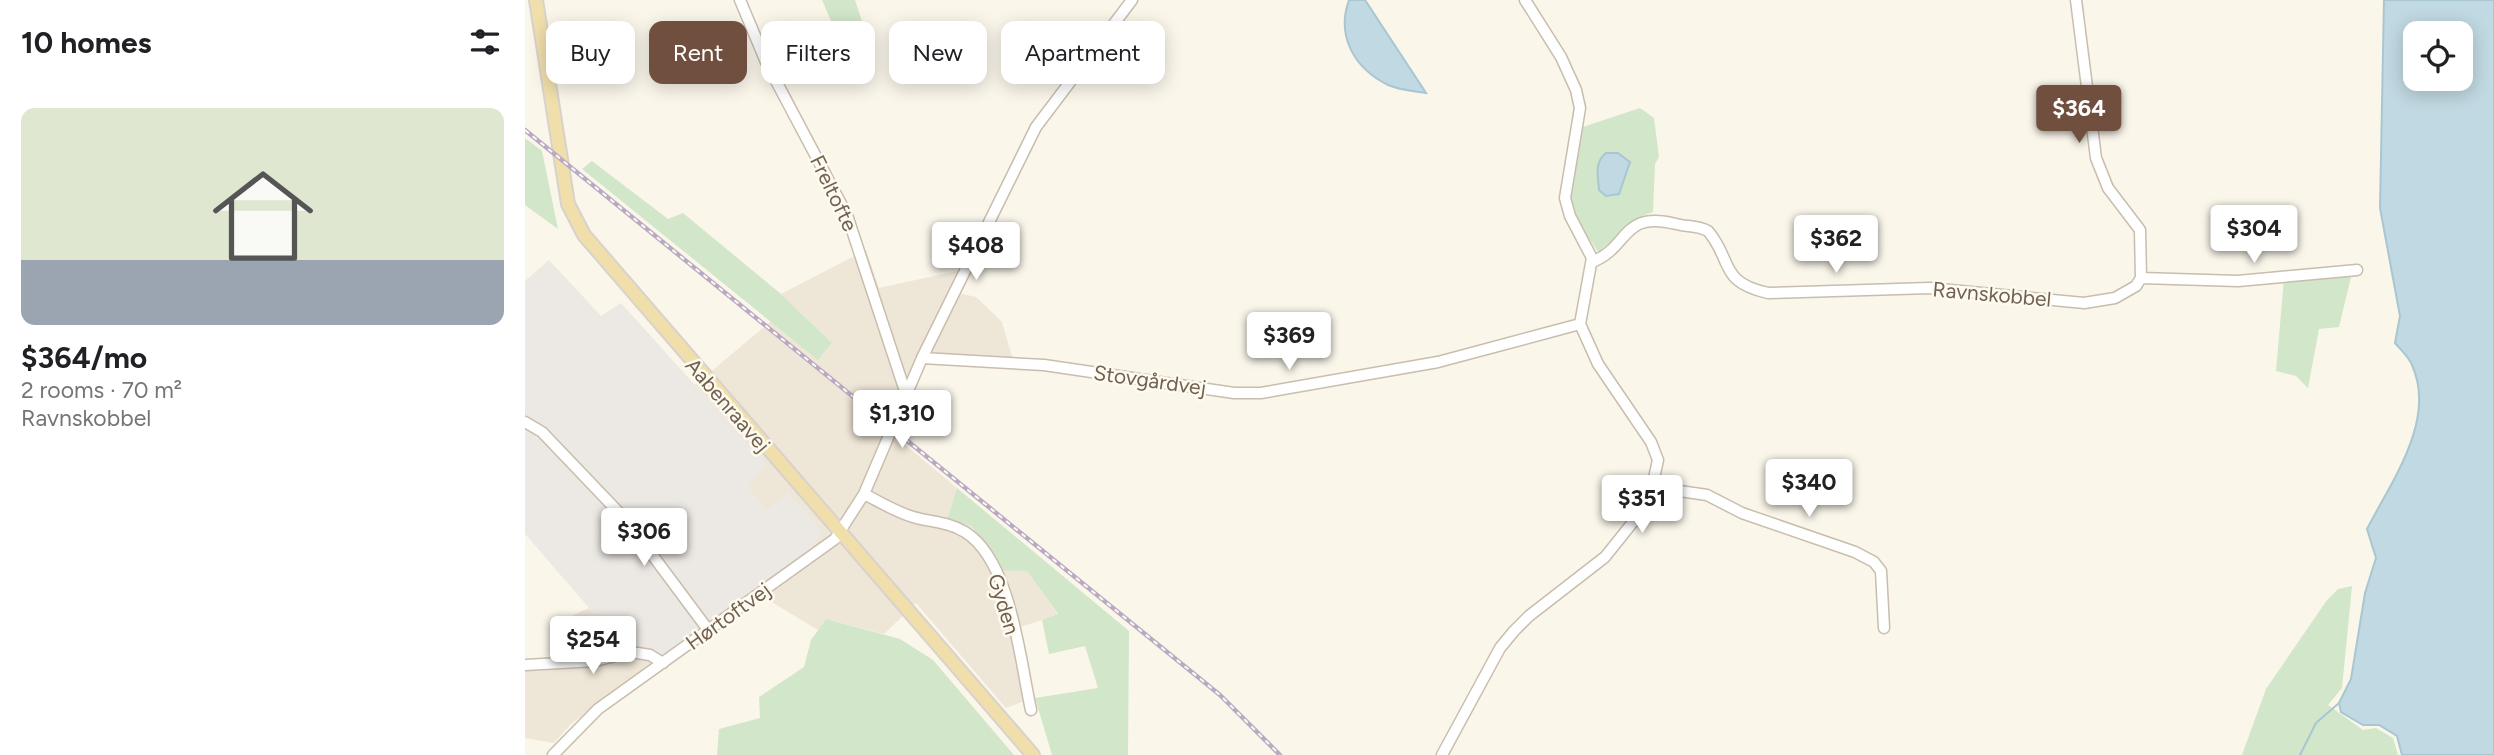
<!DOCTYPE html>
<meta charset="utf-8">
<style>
body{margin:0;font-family:Figtree,sans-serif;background:#f6f6f6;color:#202124;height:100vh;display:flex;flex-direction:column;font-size:26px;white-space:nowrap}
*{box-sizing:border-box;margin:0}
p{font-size:23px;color:#757577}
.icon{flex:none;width:38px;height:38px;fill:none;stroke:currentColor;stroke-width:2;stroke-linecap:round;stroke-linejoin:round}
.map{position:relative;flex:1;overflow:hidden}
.drawer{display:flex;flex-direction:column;background:#fff;width:525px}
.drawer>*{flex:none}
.guide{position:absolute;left:21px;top:21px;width:665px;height:63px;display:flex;gap:14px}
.fabs{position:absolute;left:1878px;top:21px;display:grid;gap:14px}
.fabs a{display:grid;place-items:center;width:70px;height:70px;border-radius:14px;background:#fff;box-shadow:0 4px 18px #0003;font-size:35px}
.price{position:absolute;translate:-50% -60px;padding:0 16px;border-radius:7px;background:#fff;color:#222;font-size:23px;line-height:46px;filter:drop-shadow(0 2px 4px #0008)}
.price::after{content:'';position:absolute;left:50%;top:42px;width:21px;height:16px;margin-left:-10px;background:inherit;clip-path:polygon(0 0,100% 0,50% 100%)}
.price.current{background:#714f3f;color:#fff}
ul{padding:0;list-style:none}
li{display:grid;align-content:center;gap:14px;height:371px;padding:0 21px}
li+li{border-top:2px solid #e0e0e0}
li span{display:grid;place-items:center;height:217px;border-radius:14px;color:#555}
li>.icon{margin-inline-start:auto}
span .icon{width:126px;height:126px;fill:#fffc;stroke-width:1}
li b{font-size:30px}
h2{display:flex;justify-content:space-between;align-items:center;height:84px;padding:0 21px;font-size:30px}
.pill{padding:0 24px;border-radius:14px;background:#fff;box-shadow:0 4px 18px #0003;font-size:24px;line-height:63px}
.pill.current{background:#714f3f;color:#fff}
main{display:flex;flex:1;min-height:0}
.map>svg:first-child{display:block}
.residential{fill:#eee6d7}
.industrial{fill:#ece8e3}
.green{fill:#d2e6ca}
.water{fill:#c1d9e2;stroke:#a8c7d2;stroke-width:2;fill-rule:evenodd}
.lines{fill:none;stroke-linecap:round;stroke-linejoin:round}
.stream{stroke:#a8c7d2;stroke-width:2}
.minor-casing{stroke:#c8bdae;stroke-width:13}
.major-casing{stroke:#d8d2ce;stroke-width:16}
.minor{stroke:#fff;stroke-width:10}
.major{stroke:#f0deab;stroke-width:12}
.rail-casing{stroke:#baa9c3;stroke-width:4.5}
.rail{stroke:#fdfaf0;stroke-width:2;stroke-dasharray:5;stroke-linecap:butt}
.labels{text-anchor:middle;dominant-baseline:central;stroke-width:5;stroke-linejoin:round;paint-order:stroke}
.street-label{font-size:21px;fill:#726050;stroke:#fdfaf0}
</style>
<main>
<section class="drawer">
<h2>10 homes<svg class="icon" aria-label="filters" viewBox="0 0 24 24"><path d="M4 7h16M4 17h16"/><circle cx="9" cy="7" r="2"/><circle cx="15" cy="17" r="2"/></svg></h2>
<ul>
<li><span style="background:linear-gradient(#dfe7d0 70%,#9aa5b1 0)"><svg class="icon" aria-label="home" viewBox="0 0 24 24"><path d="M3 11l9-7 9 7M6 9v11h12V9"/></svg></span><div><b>$364/mo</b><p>2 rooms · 70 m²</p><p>Ravnskobbel</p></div></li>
</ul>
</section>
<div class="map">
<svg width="1969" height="755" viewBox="0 0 1969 755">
<rect width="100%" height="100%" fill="#faf6ea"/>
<!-- residential -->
<path class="residential" d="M 341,250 L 354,288 L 446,268 L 433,293 L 451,297 L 477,322 L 488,360 L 406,361 L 397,365 L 373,439 L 432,488 L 422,520 L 447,526 L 475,569 L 502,571 L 533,615 L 495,627 L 507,698 L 481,708 L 391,603 L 359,634 L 301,619 L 293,630 L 240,598 L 234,584 L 286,548 L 264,493 L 242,511 L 222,487 L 240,463 L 170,385 L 246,321 L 294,359 L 307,343 L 256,294 Z
M 64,608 L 99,648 L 129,650 L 138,655 L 46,724 L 29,743 L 0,738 L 0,661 L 32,658 L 29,624 Z"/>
<!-- industrial -->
<path class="industrial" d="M 24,260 L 76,316 L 96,303 L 241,464 L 222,487 L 242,511 L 264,493 L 298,532 L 286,548 L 139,655 L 129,650 L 99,648 L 0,534 L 0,281 Z"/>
<!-- green -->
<path class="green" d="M 297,0 L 330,0 L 347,52 L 321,56 Z
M 1115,108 L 1129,118 L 1134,157 L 1130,164 L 1128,212 L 1117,216 L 1073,252 C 1065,238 1052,224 1047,209 C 1037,184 1051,151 1058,127 Z
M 0,138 L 17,151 L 33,229 L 0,205 Z
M 67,161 L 143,219 L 158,213 L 256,294 L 307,343 L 293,360 L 57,169 Z
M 1827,273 L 1814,327 L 1794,329 L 1783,388 L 1771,376 L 1751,371 L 1759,278 Z
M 432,488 L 604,631 L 603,755 L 527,755 L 510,698 L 573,688 L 560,646 L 524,654 L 517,620 L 533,614 L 502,571 L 474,570 L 447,526 L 422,520 Z
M 1827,586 L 1817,688 L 1803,705 L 1838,730 L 1851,728 L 1868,738 L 1873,755 L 1717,755 L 1741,689 L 1802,600 L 1813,589 Z
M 301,619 L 375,639 L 408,660 L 489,755 L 192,755 L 194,729 L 235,718 L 234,697 L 279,667 L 286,640 Z"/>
<!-- water -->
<path class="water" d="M 824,0 L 840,0 L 901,93 C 889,91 874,90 863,85 C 829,68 811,36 824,0 Z
M 1859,0 L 1969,0 L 1969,755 L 1877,755 L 1872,736 L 1854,725 L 1838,725 L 1816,712 L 1814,703 L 1826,679 L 1840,593 L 1851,558 L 1842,529 C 1866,482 1912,420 1887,365 C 1884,357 1876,350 1870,343 L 1875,316 L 1855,208 ZM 1890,33 L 1936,33 L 1936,79 L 1890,79 Z
M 1081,153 L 1093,153 L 1105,162 L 1094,194 L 1081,196 L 1074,190 C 1073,176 1069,162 1081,153 Z"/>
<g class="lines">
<!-- stream -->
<path class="stream" d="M 1775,755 L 1791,723 L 1814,703"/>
<defs>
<path id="minor" d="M 215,0 L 241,62 L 322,215 L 381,394
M 1067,262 C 1105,247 1096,210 1151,224 C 1162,227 1173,225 1183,231 C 1208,260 1193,282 1243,293 L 1405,288 L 1559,303 L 1590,298 L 1611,286 L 1616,278 L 1615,230 L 1583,188 L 1571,158 L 1551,0
M 1616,278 L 1713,281 L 1832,270
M 397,358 L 519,365 L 709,393 L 736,393 L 913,362 L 1055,324
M 0,422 L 17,432 L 102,521 L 184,631
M 1127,487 L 1182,495 L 1217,513 L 1330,552 L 1349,562 L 1356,571 L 1359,628
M 339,494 C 355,502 371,512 388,517 C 405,522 424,522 440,532 C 486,560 495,660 506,710
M 0,665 L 70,661 L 106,652 L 125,655 L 138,663
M 28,755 L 73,709 L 310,539 L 339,494 L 397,358 L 511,127 L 607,0
M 917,755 L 975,648 L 989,631 L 1004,616 L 1080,557 L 1108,522 L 1127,487 L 1133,460 L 1126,442 L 1073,364 L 1055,324 L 1067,258 L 1045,216 L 1040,198 L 1055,108 L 1051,90 L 1036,57 L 1000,0"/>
<path id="major" d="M 11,0 L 43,204 L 59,235 L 508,755"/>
</defs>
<!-- minor casing -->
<use href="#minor" class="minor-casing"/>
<!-- major casing -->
<use href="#major" class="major-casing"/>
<!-- minor -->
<use href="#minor" class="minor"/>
<!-- major -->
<use href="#major" class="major"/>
<defs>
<path id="rail" d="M 0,130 L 695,695 L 755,755"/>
</defs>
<!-- rail casing -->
<use href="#rail" class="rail-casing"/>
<!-- rail -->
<use href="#rail" class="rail"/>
</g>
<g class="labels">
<!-- street labels -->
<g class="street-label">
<text transform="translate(309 193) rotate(64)">Freltofte</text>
<text transform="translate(1467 294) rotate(5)">Ravnskobbel</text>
<text transform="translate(625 380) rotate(8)">Stovgårdvej</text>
<text transform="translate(203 405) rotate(49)">Aabenraavej</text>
<text transform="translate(479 604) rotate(73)">Gyden</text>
<text transform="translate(203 616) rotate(-36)">Hørtoftvej</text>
</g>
</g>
</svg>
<div class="fabs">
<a><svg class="icon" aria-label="locate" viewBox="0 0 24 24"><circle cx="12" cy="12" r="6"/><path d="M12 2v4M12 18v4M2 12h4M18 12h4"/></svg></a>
</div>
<b class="price current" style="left:1554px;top:145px">$364</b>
<b class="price" style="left:1729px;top:265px">$304</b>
<b class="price" style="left:1311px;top:275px">$362</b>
<b class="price" style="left:451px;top:282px">$408</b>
<b class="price" style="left:764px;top:372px">$369</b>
<b class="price" style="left:377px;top:450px">$1,310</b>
<b class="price" style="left:1284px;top:519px">$340</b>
<b class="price" style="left:1117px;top:535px">$351</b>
<b class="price" style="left:119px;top:568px">$306</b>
<b class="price" style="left:68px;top:676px">$254</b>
<div class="guide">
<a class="pill">Buy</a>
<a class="pill current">Rent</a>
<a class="pill">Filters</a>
<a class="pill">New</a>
<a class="pill">Apartment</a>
</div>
</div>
</main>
